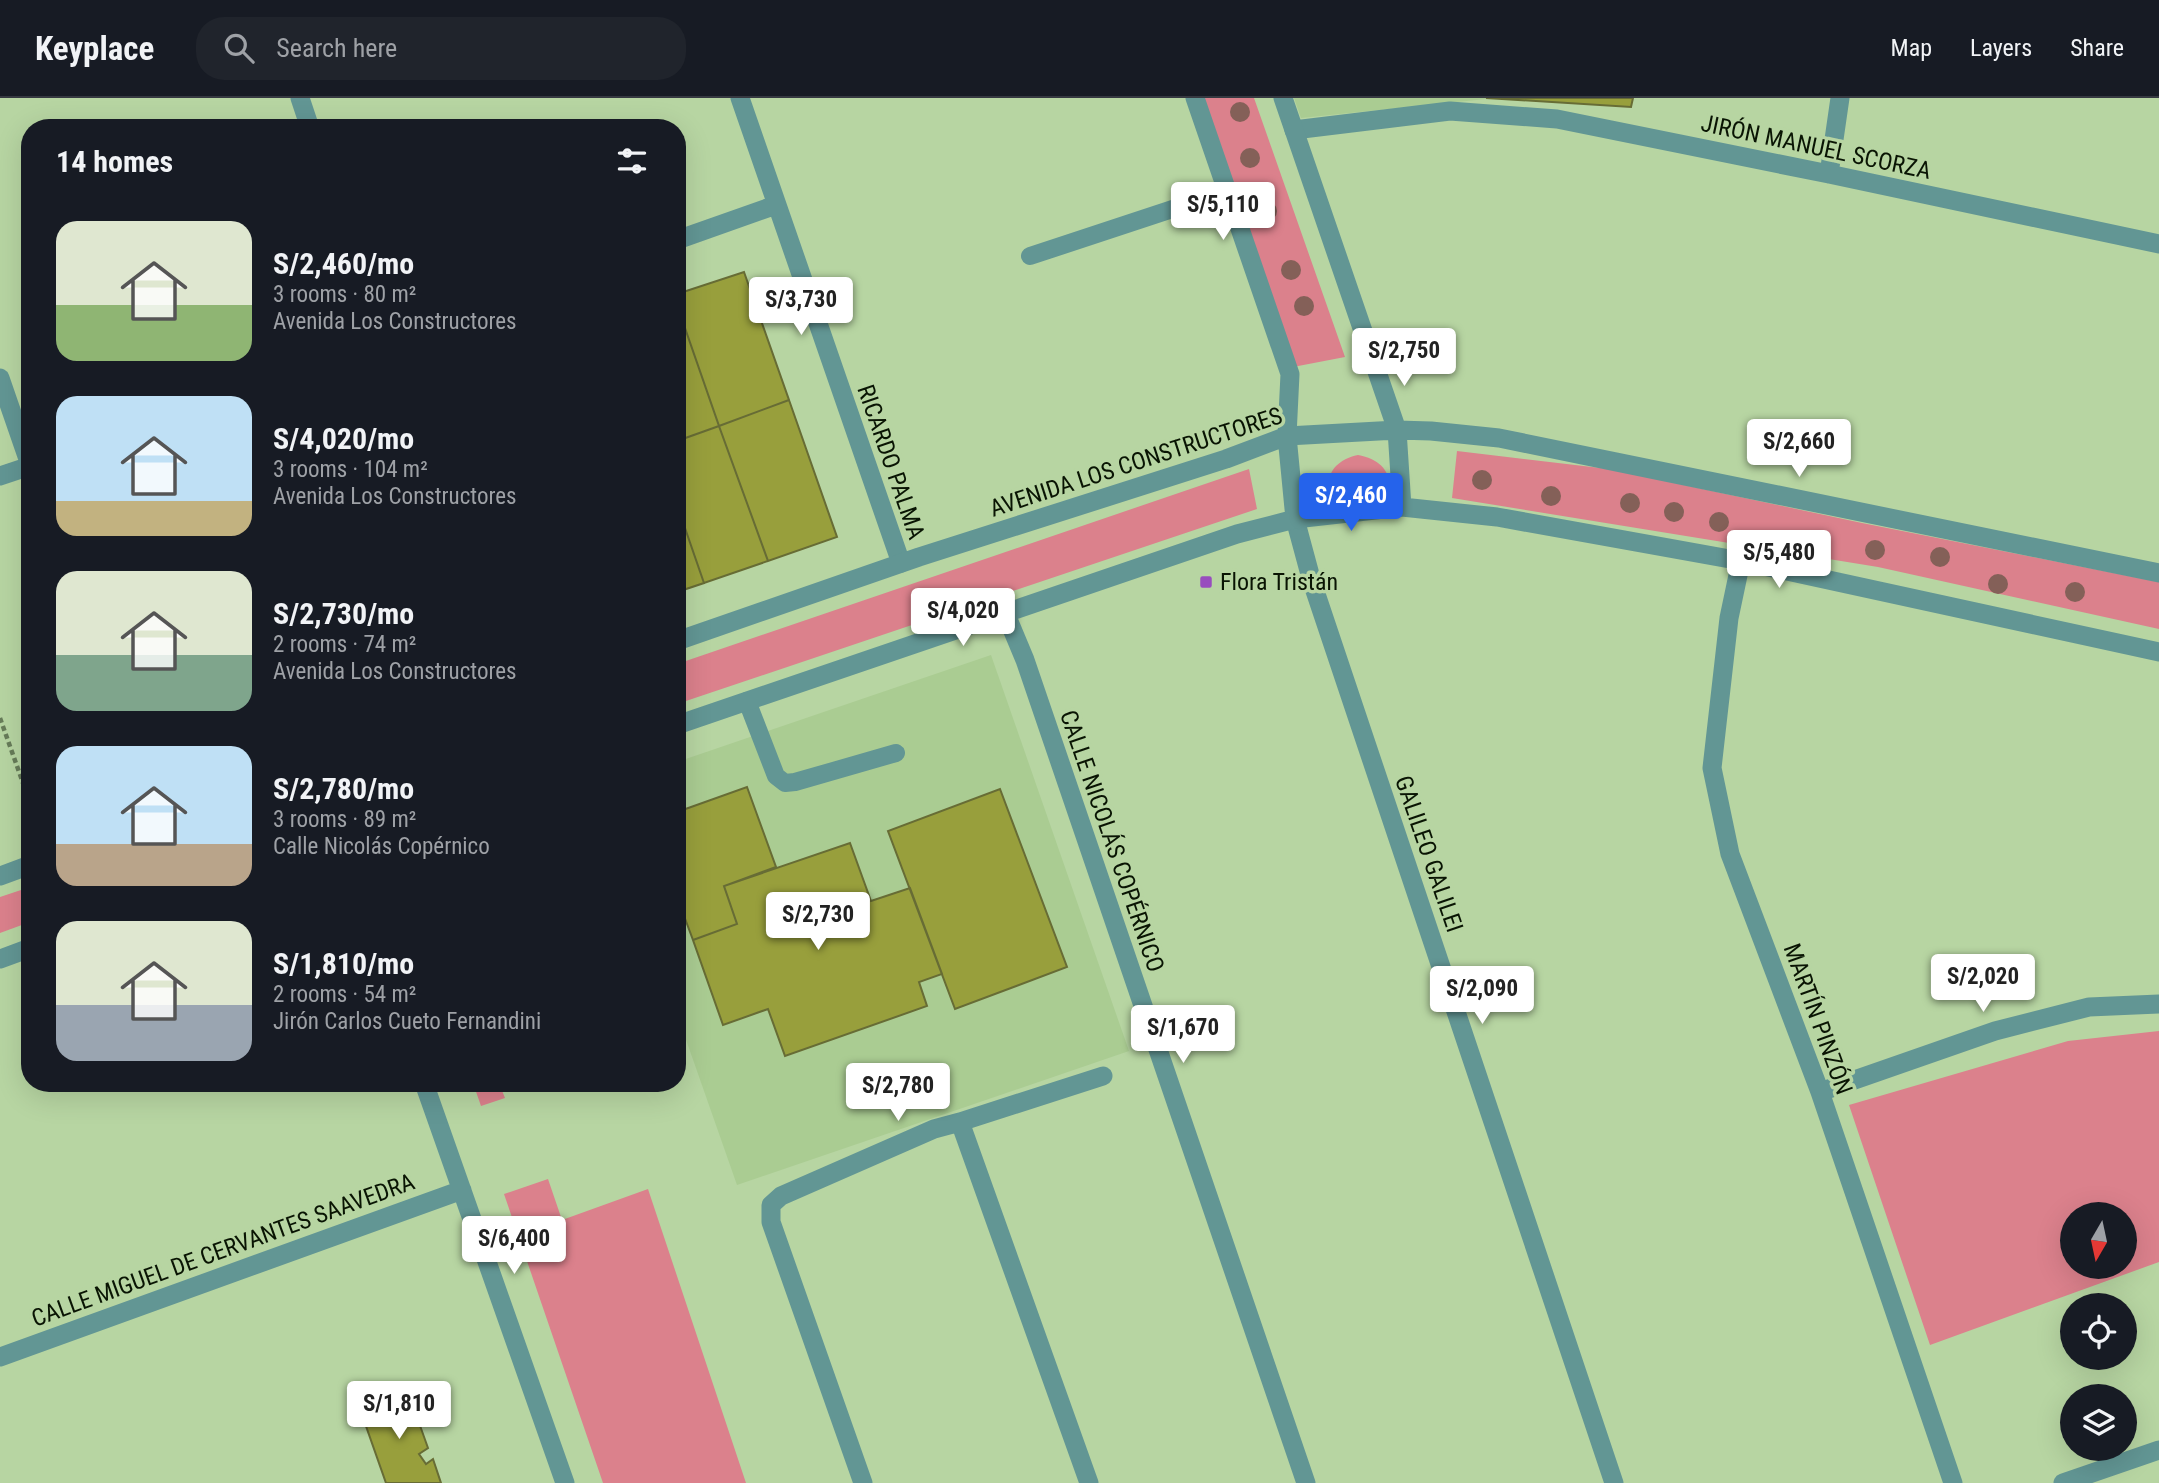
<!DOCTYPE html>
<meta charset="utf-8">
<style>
body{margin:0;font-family:"Roboto Condensed",sans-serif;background:#20242c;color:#f1f3f6;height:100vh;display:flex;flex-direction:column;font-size:26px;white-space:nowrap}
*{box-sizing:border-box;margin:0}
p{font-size:23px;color:#9ea1a6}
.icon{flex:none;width:38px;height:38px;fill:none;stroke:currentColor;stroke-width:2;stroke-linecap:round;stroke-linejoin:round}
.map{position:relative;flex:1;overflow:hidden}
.details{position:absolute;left:21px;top:21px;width:665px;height:973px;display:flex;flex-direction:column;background:#171b24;border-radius:28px;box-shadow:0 7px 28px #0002}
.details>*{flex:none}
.needle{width:46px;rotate:189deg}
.fabs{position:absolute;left:2060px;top:1104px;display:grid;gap:14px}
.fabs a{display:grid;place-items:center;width:77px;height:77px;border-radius:50%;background:#171b24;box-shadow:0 7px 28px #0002;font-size:35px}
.price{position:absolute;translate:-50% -60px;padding:0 16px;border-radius:7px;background:#fff;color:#222;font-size:23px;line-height:46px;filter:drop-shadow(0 2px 4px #0008)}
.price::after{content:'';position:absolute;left:50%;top:42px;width:21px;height:16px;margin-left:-10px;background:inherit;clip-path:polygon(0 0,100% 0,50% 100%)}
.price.current{background:#2563eb;color:#fff}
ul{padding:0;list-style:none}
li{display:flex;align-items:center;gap:21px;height:175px;padding:0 35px}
li span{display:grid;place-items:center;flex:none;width:196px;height:140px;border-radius:21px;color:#555}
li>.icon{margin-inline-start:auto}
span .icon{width:84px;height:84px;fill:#fffc;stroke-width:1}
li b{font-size:30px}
h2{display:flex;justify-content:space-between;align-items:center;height:84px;padding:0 35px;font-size:30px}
header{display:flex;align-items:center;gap:42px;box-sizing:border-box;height:98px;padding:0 35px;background:#171b24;border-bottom:2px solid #363941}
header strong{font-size:33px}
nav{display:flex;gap:38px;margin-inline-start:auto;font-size:24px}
.search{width:490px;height:63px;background:#20242c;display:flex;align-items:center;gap:18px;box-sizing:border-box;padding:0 24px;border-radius:28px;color:#9ea1a6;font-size:26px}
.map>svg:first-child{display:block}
.built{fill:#aacc92}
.green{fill:#db818c;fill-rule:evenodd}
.building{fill:#989f3c;stroke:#676c35;stroke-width:2}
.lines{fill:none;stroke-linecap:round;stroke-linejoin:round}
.path{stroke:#677c59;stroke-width:4.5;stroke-dasharray:5 3.5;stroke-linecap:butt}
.service{stroke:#629694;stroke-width:18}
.minor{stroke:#629694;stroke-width:19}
.tertiary{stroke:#629694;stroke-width:19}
.tree{fill:#846058}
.poi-dot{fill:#984dbe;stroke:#b7d5a2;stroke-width:2.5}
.labels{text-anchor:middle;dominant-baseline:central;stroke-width:7;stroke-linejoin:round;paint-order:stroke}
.street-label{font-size:24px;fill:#091403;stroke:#b7d5a2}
.poi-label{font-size:24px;fill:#091403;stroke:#b7d5a2;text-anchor:start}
</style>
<header>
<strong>Keyplace</strong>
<div class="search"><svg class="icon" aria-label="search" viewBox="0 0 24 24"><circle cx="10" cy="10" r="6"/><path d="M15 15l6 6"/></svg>Search here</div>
<nav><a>Map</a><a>Layers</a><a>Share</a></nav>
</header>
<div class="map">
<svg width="2159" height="1385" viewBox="0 0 2159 1385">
<rect width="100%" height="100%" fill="#b7d5a2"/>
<!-- built -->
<path class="built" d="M 1294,0 L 1486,0 L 1486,1 L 1301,20 Z
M 991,557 L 1129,953 L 737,1087 L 677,916 L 677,664 Z"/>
<!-- green -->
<path class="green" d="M 1201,0 L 1254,0 L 1345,259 L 1293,269 Z
M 1457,353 L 1609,371 L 1862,425 L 2159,484 L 2159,531 L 1878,469 L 1452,400 Z
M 1358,357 C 1387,362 1398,384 1382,409 L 1336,410 C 1320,385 1330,363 1358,357 Z
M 1249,371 L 1257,411 L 677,606 L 677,566 Z
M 30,789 L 30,824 L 0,835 L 0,799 Z
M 2159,933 L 2159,1164 L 1930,1247 L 1849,1007 L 2068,943 ZM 2072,1116 L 2124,1116 L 2124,1169 L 2072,1169 Z
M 473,985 L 499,985 L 505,1000 L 481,1008 Z
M 548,1081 L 562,1122 L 648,1091 L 746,1385 L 603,1385 L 504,1096 Z"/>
<!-- building -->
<path class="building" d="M 1486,0 L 1633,0 L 1631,9 Z
M 744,174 L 789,302 L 719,328 L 677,207 L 677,196 Z
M 677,207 L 719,328 L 677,343 Z
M 789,302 L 837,439 L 768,463 L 719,328 Z
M 719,328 L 768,463 L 704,485 L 677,407 L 677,343 Z
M 677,407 L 704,485 L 677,494 Z
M 747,689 L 776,769 L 724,788 L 737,826 L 693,842 L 677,799 L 677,714 Z
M 1000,691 L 1067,869 L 955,911 L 888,733 Z
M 850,745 L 871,803 L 910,790 L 942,876 L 919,884 L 927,908 L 785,958 L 768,911 L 723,927 L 693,842 L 737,826 L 724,788 Z
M 408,1294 L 428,1350 L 419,1356 L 426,1366 L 433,1361 L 441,1385 L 386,1385 L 360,1311 Z"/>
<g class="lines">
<!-- path -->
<path class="path" d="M 0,620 L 30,705"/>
<!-- service -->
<path class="service" d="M 1030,158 L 1227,93
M 747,603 L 776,678 L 785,685 L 795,684 L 896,655"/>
<!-- minor -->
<path class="minor" d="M 300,0 L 310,30
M 740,0 L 901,465
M 1294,32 L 1450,13 L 1557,21 L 1829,76 L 2159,146
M 1829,76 L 1840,0
M 677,142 L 776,107
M 0,280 L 30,367
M 0,378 L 30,368
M 1295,421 L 1312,484 L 1614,1385
M 1741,463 L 1729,520 L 1712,670 L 1730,756 L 1820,994 L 1953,1385
M 1005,514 L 1025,562 L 1306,1385
M 424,985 L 565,1385
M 1820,994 L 1995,933 L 2089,909 L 2159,906
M 960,1024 L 1103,978
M 0,1259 L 462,1092
M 863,1385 L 771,1124 L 771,1107 L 781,1098 L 934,1031 L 960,1024 L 1089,1385
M 2063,1385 L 2159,1352"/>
<!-- tertiary -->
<path class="tertiary" d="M 1195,0 L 1290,276 L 1287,338 L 1295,421
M 1283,0 L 1397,332 L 1402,409
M 677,543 L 919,459 L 1226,361 L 1287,338 L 1397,332 L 1431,333 L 1499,340 L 2159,475
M 677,627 L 1237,436 L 1295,421 L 1402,409 L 1497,419 L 1741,463 L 2159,554
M 0,778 L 30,767
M 0,861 L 30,850"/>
</g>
<!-- trees -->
<g class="tree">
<circle cx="1240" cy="14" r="10"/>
<circle cx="1250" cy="60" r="10"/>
<circle cx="1267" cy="113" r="10"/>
<circle cx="1291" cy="172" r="10"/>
<circle cx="1304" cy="208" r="10"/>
<circle cx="1482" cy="382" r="10"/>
<circle cx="1363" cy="392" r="10"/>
<circle cx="1551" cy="398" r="10"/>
<circle cx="1630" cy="405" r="10"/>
<circle cx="1674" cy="414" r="10"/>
<circle cx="1719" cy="424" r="10"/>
<circle cx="1800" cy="442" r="10"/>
<circle cx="1875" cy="452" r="10"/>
<circle cx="1940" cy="459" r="10"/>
<circle cx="1998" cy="486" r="10"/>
<circle cx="2075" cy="494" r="10"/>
</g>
<!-- markers -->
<rect class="poi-dot" x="1199" y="477" width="14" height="14" rx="3.5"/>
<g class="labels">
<!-- street labels -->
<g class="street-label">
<text transform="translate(1816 49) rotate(12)">JIRÓN MANUEL SCORZA</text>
<text transform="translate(891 364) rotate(71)">RICARDO PALMA</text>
<text transform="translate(1136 364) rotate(-18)">AVENIDA LOS CONSTRUCTORES</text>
<text transform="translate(1112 743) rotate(71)">CALLE NICOLÁS COPÉRNICO</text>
<text transform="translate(1429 756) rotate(71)">GALILEO GALILEI</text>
<text transform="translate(1818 921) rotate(70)">MARTÍN PINZÓN</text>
<text transform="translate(223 1152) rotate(-20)">CALLE MIGUEL DE CERVANTES SAAVEDRA</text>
</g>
<!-- poi labels -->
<g class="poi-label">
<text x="1220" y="484">Flora Tristán</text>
</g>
</g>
</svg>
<div class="fabs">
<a><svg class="needle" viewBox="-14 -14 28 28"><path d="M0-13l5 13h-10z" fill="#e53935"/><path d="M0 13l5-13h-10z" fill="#9ea1a6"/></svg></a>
<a><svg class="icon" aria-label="locate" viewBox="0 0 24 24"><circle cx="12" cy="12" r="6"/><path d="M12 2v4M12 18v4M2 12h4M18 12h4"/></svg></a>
<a><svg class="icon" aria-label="layers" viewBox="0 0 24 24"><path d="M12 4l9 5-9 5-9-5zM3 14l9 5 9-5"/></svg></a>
</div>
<b class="price" style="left:1223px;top:144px">S/5,110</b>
<b class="price" style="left:801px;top:239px">S/3,730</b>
<b class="price" style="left:1404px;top:290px">S/2,750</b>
<b class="price" style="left:1799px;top:381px">S/2,660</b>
<b class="price current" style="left:1351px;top:435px">S/2,460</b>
<b class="price" style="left:1779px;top:492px">S/5,480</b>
<b class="price" style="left:963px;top:550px">S/4,020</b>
<b class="price" style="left:818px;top:854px">S/2,730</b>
<b class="price" style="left:1983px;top:916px">S/2,020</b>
<b class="price" style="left:1482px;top:928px">S/2,090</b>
<b class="price" style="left:1183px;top:967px">S/1,670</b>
<b class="price" style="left:898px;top:1025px">S/2,780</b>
<b class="price" style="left:514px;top:1178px">S/6,400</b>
<b class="price" style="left:399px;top:1343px">S/1,810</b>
<section class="details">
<h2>14 homes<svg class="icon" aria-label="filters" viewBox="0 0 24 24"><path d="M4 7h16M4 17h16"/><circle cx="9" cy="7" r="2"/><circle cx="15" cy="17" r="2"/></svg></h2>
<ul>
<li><span style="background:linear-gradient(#dfe7d0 60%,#8fb573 0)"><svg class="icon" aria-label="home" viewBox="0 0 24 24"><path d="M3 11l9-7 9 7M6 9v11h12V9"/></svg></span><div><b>S/2,460/mo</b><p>3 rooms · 80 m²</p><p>Avenida Los Constructores</p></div></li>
<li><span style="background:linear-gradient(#bfe0f5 75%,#c2b280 0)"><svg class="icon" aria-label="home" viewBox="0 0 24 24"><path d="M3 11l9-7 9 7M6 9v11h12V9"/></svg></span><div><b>S/4,020/mo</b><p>3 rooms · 104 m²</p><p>Avenida Los Constructores</p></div></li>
<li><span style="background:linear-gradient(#dfe7d0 60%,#7fa58c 0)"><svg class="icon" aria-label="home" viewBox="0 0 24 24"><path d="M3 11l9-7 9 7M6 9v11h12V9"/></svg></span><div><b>S/2,730/mo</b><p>2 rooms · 74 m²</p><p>Avenida Los Constructores</p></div></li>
<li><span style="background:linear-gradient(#bfe0f5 70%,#b9a48a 0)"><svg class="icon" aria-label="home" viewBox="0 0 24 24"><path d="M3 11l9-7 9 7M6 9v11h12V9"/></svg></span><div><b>S/2,780/mo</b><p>3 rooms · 89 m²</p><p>Calle Nicolás Copérnico</p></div></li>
<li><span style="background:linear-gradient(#dfe7d0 60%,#9aa5b1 0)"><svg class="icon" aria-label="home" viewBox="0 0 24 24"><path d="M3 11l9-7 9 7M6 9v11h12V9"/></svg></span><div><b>S/1,810/mo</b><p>2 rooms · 54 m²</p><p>Jirón Carlos Cueto Fernandini</p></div></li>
</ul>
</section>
</div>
